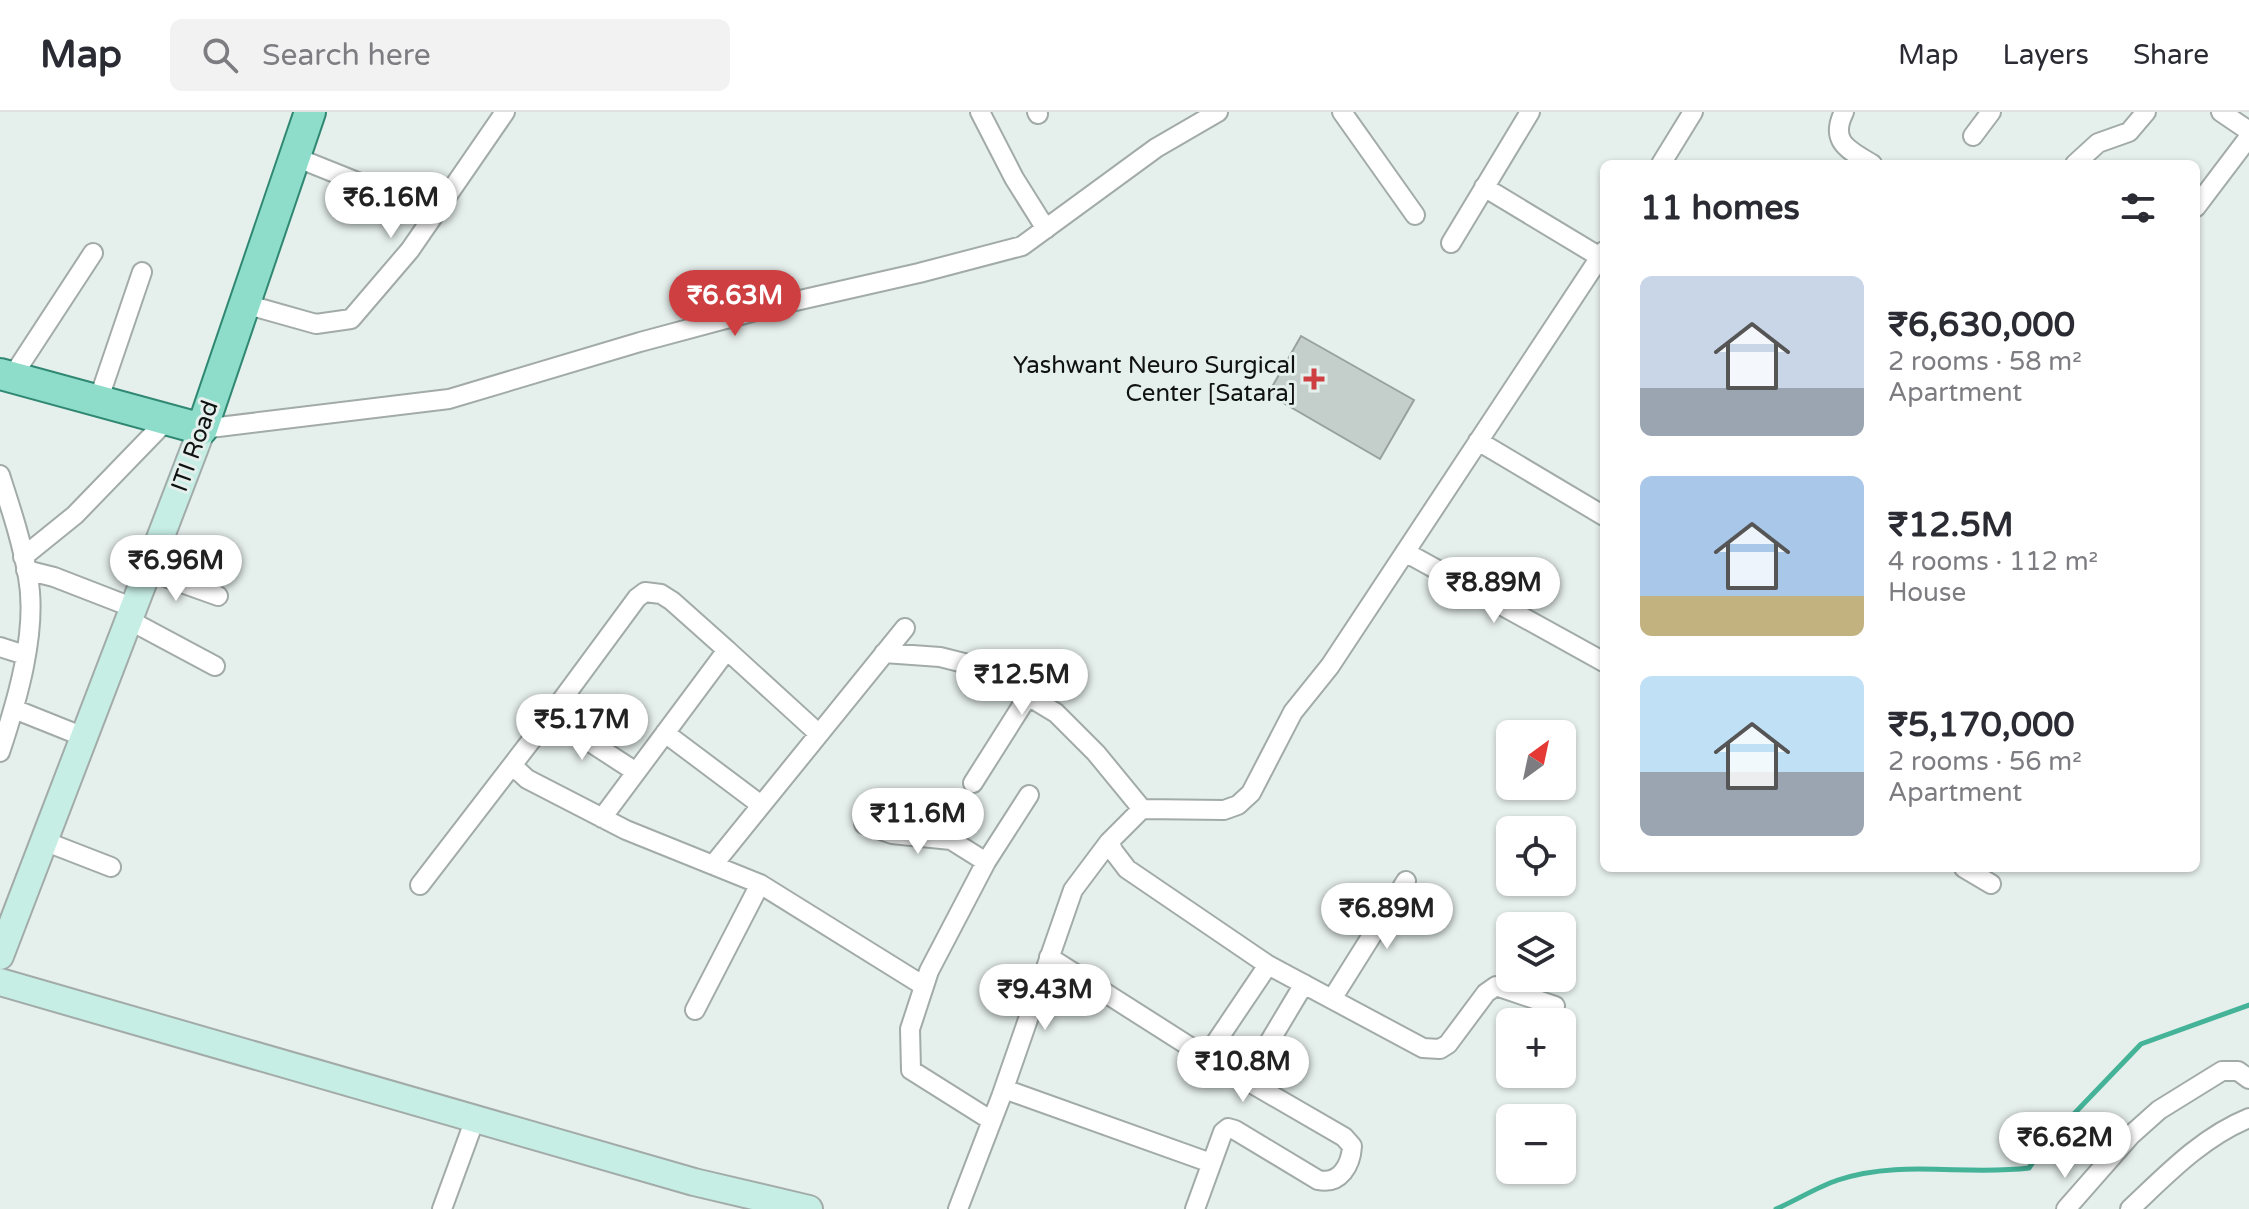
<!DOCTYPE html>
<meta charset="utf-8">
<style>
body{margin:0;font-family:"Varela Round",sans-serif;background:#f2f2f3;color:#2b2b33;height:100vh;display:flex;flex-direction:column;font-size:30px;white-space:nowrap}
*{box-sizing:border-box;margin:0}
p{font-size:26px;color:#7c7c81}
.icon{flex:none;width:44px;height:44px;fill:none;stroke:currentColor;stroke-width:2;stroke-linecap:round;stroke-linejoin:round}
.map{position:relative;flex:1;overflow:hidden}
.panel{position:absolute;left:1600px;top:48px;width:600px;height:712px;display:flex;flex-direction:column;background:#fff;border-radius:12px;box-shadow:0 2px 6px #0004}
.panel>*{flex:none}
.needle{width:52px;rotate:33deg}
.controls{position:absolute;left:1496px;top:608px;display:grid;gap:16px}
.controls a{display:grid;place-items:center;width:80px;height:80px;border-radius:12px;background:#fff;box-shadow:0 2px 6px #0004;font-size:40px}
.price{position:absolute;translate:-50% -68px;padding:0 18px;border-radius:28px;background:#fff;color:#222;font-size:26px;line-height:52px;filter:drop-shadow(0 2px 4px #0008)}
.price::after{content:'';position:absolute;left:50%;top:48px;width:24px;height:18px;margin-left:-12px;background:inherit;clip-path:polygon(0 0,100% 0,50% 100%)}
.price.selected{background:#ce3f42;color:#fff}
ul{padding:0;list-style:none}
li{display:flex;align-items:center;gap:24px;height:200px;padding:0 40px}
li span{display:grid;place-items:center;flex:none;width:224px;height:160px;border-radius:12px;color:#555}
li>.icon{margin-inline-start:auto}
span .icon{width:96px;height:96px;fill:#fffc;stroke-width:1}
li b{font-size:34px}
h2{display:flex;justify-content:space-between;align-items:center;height:96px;padding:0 40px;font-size:34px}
header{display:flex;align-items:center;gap:48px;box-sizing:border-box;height:112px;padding:0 40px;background:#fff;border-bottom:2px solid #e1e1e2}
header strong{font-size:38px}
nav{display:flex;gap:44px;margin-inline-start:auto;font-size:28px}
.search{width:560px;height:72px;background:#f2f2f3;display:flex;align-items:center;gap:20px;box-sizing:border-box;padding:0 28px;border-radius:12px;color:#7c7c81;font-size:30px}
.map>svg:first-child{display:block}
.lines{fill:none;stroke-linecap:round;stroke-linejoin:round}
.stream{stroke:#44b398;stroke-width:5}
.building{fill:#c4ceca;stroke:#98a19e;stroke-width:2}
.street-casing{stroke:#a2aba8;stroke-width:22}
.secondary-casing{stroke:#a2aba8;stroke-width:30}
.primary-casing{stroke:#308872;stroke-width:34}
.street{stroke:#fff;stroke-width:18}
.secondary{stroke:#c6eee5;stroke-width:26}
.primary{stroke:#8dddca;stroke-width:30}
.poi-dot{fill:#ce3f42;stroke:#e5efec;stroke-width:3}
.labels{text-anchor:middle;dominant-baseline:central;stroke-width:6;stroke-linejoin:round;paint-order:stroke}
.poi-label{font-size:24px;fill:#0f1211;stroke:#e5efec;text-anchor:end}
.street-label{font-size:24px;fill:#0f1211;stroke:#e5efec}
</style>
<header>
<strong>Map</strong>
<div class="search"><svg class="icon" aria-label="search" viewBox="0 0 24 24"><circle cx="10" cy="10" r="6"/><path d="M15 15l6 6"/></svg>Search here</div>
<nav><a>Map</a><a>Layers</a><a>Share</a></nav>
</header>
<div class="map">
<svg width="2249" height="1097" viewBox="0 0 2249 1097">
<rect width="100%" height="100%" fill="#e5efec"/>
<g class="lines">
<!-- stream -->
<path class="stream" d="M 1776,1097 C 1797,1088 1817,1075 1838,1068 C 1900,1047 1966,1064 2029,1056 L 2045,1032 L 2141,932 L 2249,893"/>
</g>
<!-- building -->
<path class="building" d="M 1301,224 L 1414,288 L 1380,347 L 1268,282 Z"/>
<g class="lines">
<defs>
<path id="street" d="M 980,0 L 1014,66 L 1046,117
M 1037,0 L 1038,2
M 1342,0 L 1415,103
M 1844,0 C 1829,30 1849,38 1872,52
M 2221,0 L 2249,19
M 1973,24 L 1991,0
M 295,45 L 435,101
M 1661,52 L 1693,0
M 2075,52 L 2098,31 L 2129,20 L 2146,0
M 1484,75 L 1600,145
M 2196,95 L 2249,25
M 1451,131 L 1530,0
M 245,192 L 316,212 L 351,207 L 410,138 L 505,0
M 12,265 L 93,141
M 98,289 L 142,160
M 202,317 L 449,287 L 640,230 L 778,193 L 919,161 L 1022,134 L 1156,36 L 1218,0
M 1478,329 L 1604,404
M 0,363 C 11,397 22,430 28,465 C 38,519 17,589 0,640
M 1405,440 L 1604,550
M 23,445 L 75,403 L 167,308
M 26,458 L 54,465 L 134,496
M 148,459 L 218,484
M 129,508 L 215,554
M 0,535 L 25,543
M 884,541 L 940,545 L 972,553 L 1028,584 L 1056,601 L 1096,641 L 1142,697
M 14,597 L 84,625
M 550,604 L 636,660
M 665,621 L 761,693
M 513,654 L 527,667 L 626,718 L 760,772 L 924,874
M 973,671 L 1028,584
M 602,706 L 727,538 L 819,622
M 864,712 L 892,722 L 951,728 L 986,750
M 44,729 L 111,755
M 713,753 L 905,516
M 1964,756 L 1991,772
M 420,773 L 550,604 L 637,486 L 645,480 L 661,482 L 672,489 L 727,538
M 1049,845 L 1206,945 L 1344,1025 L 1352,1034 C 1351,1053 1340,1073 1318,1068 L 1235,1018 L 1228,1016 L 1223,1020 L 1195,1097
M 1332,887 L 1406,769
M 1555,894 L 1496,874 L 1486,881 L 1448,932 L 1440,937 L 1423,936 L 1268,853 L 1127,757 L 1114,740 L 1109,730 L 1142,697 L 1224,698 L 1238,693 L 1251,681 L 1293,600 L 1330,554 L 1604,139
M 695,898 L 760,772
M 1206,945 L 1268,853
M 1246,969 L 1304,872
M 1004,977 L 1211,1051
M 992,1009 L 911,958 L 910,917 L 929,859 L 986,750 L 1029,683
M 442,1097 L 475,1007
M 958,1097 L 1001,985 L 1073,778 L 1109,730
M 2066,1097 L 2131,1023 L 2159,998 L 2222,959 L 2238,959 L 2249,967
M 2130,1097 C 2166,1063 2202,1025 2249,1006"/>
<path id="secondary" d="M 0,844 L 202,317
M 0,870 L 694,1070 L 809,1097"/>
<path id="primary" d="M 0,262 L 202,317 L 310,0"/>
</defs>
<!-- street casing -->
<use href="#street" class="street-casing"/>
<!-- secondary casing -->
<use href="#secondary" class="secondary-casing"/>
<!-- primary casing -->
<use href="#primary" class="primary-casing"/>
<!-- street -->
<use href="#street" class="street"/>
<!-- secondary -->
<use href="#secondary" class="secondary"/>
<!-- primary -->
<use href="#primary" class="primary"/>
</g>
<!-- markers -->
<path class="poi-dot" d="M1310 255h8v8h8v8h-8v8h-8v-8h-8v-8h8z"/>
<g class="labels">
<!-- poi labels -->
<g class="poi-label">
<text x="1296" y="253">Yashwant Neuro Surgical<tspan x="1296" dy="28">Center [Satara]</tspan></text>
</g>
<!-- street labels -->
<g class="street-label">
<text transform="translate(195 334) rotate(-70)">ITI Road</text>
</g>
</g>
</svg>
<div class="controls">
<a><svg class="needle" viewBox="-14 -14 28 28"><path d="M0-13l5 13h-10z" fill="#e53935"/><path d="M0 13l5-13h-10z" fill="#7c7c81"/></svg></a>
<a><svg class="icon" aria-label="locate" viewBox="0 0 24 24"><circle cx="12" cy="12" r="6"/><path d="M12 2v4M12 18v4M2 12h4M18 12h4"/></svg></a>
<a><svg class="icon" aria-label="layers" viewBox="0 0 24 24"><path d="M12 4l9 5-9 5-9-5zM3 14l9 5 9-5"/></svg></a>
<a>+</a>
<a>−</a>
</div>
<b class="price" style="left:391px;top:128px">₹6.16M</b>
<b class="price selected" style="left:735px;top:226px">₹6.63M</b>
<b class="price" style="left:176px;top:491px">₹6.96M</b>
<b class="price" style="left:1494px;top:513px">₹8.89M</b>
<b class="price" style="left:1022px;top:605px">₹12.5M</b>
<b class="price" style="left:582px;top:650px">₹5.17M</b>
<b class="price" style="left:918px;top:744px">₹11.6M</b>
<b class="price" style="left:1387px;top:839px">₹6.89M</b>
<b class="price" style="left:1045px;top:920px">₹9.43M</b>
<b class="price" style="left:1243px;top:992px">₹10.8M</b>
<b class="price" style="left:2065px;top:1068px">₹6.62M</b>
<section class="panel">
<h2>11 homes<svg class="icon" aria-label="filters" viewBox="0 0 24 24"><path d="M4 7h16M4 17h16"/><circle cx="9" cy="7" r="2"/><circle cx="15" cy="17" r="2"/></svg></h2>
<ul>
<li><span style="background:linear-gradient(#c9d6e8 70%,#9aa5b1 0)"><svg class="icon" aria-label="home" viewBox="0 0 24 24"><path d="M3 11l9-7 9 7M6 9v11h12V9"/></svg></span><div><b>₹6,630,000</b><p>2 rooms · 58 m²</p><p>Apartment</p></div></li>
<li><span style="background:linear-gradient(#a9c7e8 75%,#c2b280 0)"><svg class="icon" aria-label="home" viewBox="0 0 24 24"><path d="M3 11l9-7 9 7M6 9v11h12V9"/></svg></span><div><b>₹12.5M</b><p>4 rooms · 112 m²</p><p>House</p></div></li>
<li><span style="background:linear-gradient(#bfe0f5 60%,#9aa5b1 0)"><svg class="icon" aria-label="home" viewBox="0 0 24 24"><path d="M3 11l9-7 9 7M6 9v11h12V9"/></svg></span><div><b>₹5,170,000</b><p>2 rooms · 56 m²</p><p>Apartment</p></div></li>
</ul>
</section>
</div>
